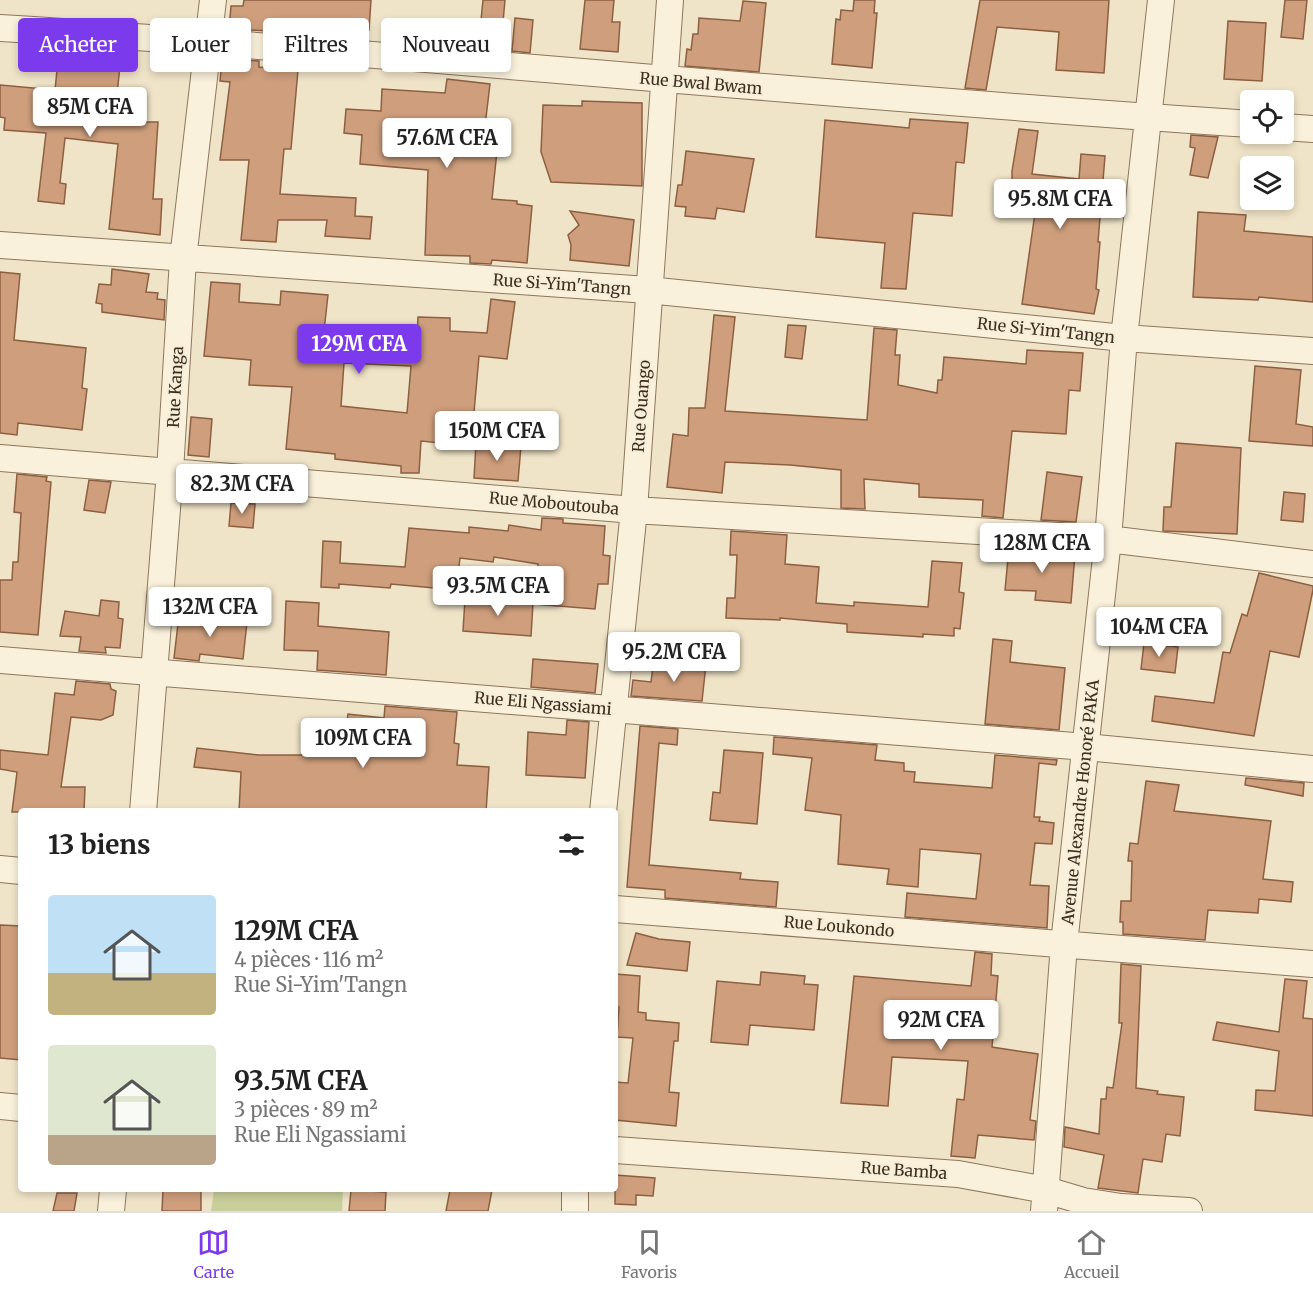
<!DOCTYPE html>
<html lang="fr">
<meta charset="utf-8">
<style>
body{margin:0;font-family:Merriweather,serif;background:#f6f6f6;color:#222;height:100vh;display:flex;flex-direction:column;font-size:22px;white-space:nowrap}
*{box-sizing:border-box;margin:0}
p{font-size:20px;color:#767676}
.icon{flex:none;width:33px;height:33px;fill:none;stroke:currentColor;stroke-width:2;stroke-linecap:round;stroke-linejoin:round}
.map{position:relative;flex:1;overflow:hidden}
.panel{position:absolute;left:18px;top:808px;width:600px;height:384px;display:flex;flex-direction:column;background:#fff;border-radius:6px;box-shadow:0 3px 9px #0003}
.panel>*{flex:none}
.banner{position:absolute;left:18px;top:18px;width:600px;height:54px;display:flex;gap:12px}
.controls{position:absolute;left:1240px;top:90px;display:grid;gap:12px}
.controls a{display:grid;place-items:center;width:54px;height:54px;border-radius:6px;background:#fff;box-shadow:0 3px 9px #0003;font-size:30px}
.price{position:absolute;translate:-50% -51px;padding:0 14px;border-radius:6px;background:#fff;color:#222;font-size:20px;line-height:39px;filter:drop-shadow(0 2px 3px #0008)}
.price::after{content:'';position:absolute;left:50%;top:36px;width:18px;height:14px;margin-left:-9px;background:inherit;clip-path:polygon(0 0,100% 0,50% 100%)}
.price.on{background:#7c3aed;color:#fff}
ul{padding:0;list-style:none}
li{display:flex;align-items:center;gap:18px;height:150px;padding:0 30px}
li span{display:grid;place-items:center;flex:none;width:168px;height:120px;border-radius:6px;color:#555}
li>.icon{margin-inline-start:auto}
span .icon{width:72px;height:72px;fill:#fffc;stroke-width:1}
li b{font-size:26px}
h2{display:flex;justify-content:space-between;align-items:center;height:72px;padding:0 30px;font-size:26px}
.chip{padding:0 21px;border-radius:6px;background:#fff;box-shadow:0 3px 9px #0003;font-size:21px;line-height:54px}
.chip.on{background:#7c3aed;color:#fff}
.tab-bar{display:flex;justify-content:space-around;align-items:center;height:84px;border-top:2px solid #e0e0e0;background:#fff;font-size:16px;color:#767676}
.tab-bar a{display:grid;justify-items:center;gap:3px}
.tab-bar .on{color:#7c3aed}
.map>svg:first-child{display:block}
.green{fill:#c9cf9b}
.building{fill:#cf9f7d;stroke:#8d5f41;stroke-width:1.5;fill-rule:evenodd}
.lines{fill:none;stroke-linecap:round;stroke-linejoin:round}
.minor-casing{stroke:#8d765c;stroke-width:28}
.minor{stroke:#faf1dc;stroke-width:26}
.labels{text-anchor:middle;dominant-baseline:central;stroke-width:4.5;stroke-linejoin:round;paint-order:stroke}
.street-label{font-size:16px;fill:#3d2e20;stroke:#f7eed8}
</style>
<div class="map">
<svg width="1313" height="1211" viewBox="0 0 1313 1211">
<rect width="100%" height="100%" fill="#f0e4c8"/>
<!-- green -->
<path class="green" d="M 214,1190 L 343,1190 L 342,1211 L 211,1211 Z"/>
<!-- building -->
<path class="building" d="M 244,0 L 371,0 L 369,30 L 294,24 L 293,32 L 229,29 L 231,6 L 243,6 Z
M 483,0 L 505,0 L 503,22 L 481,20 Z
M 585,0 L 614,0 L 612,22 L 620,22 L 618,52 L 580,49 Z
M 854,0 L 875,0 L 874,13 L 877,13 L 872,68 L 832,64 L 836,19 L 840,20 L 841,10 L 853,11 Z
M 980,0 L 1109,0 L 1104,73 L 1056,70 L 1059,32 L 997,27 L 986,90 L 965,88 Z
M 1285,0 L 1307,0 L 1303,39 L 1281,37 Z
M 743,1 L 766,3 L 759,72 L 685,66 L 687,49 L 691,50 L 693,34 L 698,34 L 699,18 L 740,21 Z
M 515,18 L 533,20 L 530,53 L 512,51 Z
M 1228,21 L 1266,23 L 1262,81 L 1224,79 Z
M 226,59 L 259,61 L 259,67 L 298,70 L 291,149 L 284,149 L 280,194 L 356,198 L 355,216 L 372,217 L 370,239 L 325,236 L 327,220 L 278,220 L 276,242 L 241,240 L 249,160 L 220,160 L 230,82 L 220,81 L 222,60 Z
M 58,60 L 120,66 L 114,122 L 158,122 L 153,199 L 162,199 L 160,235 L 109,229 L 118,144 L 65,138 L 60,183 L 66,184 L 64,204 L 38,201 L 46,133 L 4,130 L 5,118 L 0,117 L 0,85 L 55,90 Z
M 447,79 L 490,84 L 483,143 L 488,144 L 487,151 L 497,151 L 492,199 L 517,201 L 517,204 L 532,206 L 527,263 L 492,260 L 491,264 L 470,263 L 470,256 L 425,255 L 428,170 L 360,164 L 362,135 L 344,133 L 346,109 L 381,111 L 382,89 L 445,93 Z
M 582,101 L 642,103 L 642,186 L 551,182 L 541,152 L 543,105 L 582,106 Z
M 910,119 L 968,123 L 964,163 L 956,162 L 952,216 L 913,213 L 906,289 L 881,288 L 885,243 L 816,237 L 825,120 L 909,128 Z
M 1019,129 L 1038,131 L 1032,174 L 1079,179 L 1081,154 L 1105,156 L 1098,242 L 1100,242 L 1096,289 L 1099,290 L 1094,314 L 1022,304 L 1035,213 L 1012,212 L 1012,171 Z
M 1191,135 L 1218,137 L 1208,178 L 1190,175 L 1195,148 L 1190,147 Z
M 686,151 L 754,159 L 744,212 L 717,208 L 715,219 L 685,216 L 686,207 L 675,206 L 678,185 L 682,185 Z
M 570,211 L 634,220 L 629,266 L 570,260 L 571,245 L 568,235 L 579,225 Z
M 1198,212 L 1246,215 L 1244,231 L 1313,237 L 1313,302 L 1259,297 L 1258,300 L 1193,297 Z
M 112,269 L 149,274 L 146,292 L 158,293 L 157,299 L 165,300 L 164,320 L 102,312 L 102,304 L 96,303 L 99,284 L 111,285 Z
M 0,272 L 20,274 L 14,340 L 86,348 L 82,388 L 87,389 L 82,430 L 18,423 L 17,435 L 0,433 Z
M 211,282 L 240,284 L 239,302 L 280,305 L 281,291 L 328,295 L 324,331 L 417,335 L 418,317 L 450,318 L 450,331 L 487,333 L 491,299 L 515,302 L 507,359 L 479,356 L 471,446 L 421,441 L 419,473 L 401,473 L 401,466 L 335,459 L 335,454 L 286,449 L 292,387 L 249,385 L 251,360 L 204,356 ZM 344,363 L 411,366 L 407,413 L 341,406 Z
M 714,315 L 735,317 L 725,411 L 867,420 L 874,328 L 897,330 L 895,355 L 900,355 L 898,385 L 937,393 L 938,380 L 942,380 L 944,357 L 1026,364 L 1027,350 L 1083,353 L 1080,391 L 1069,390 L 1066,434 L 1012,431 L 1003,518 L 982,516 L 983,500 L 919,497 L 919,484 L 864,479 L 865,509 L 841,508 L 841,470 L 790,465 L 725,462 L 722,493 L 667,487 L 673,434 L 688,436 L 689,408 L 705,408 Z
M 788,325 L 806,326 L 802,359 L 785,357 Z
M 1255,366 L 1301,370 L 1296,424 L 1313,427 L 1313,446 L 1249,441 Z
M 191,417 L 212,419 L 209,457 L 188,455 Z
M 476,443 L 521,446 L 518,481 L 474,478 Z
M 1176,443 L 1241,448 L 1237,534 L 1163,531 L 1164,507 L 1171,507 Z
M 1047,472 L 1082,477 L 1076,522 L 1041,520 Z
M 17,474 L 47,477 L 46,481 L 51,482 L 38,635 L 0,632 L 0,580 L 12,580 L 13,562 L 18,562 L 21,513 L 14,512 Z
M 89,480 L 111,482 L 105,513 L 84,510 Z
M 1284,492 L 1305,494 L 1303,522 L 1281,520 Z
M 231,503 L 255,504 L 253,528 L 229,526 Z
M 542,518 L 563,519 L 563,523 L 605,526 L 603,555 L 610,556 L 608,584 L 598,584 L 595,609 L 534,604 L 538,564 L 494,557 L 493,562 L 460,558 L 456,590 L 391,584 L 390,588 L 339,584 L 339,588 L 321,587 L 323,541 L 341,542 L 340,563 L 405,567 L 409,528 L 469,533 L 469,527 L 508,531 L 509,525 L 541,530 Z
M 731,531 L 787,535 L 785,564 L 819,567 L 816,603 L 854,606 L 854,602 L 928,607 L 932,561 L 962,563 L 959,592 L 964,593 L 960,629 L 954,628 L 954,636 L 923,634 L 923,637 L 847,632 L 847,624 L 780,618 L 780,620 L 726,618 L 727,598 L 735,598 L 737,555 L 730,555 Z
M 1009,548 L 1072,552 L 1075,554 L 1071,603 L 1035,600 L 1036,591 L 1005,590 Z
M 1259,573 L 1313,586 L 1313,590 L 1299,657 L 1270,651 L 1254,736 L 1152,721 L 1155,696 L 1214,703 L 1223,652 L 1230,653 L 1242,614 L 1247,616 Z
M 465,599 L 533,603 L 531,636 L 463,631 Z
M 101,600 L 119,602 L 118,618 L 123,619 L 120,648 L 105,647 L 106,653 L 79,651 L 81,637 L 60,636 L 65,611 L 99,616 Z
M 286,601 L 319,603 L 318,626 L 389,632 L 386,675 L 317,670 L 318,651 L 284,650 Z
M 179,615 L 247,622 L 243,659 L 200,654 L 199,661 L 174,658 Z
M 993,639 L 1012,641 L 1010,662 L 1065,668 L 1059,730 L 985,724 Z
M 1144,643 L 1178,647 L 1175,673 L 1141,669 Z
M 533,659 L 598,664 L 595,693 L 531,687 Z
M 680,661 L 706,664 L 702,701 L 631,696 L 633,680 L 651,682 L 653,666 L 680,669 Z
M 76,681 L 110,684 L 111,689 L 116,691 L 113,715 L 101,720 L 71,717 L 61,787 L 85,787 L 84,812 L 12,812 L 17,772 L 0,769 L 0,750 L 48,755 L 55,693 L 74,695 Z
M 385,706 L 457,712 L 454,743 L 459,744 L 457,765 L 489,767 L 486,812 L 239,812 L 241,772 L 194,767 L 197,748 L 259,755 L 305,755 L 308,732 L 345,735 L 348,714 L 384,718 Z
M 567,720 L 589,722 L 585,778 L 526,775 L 528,732 L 566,735 Z
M 640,726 L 678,729 L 677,745 L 659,743 L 649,865 L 741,873 L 740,879 L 778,882 L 776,907 L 665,898 L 665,890 L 627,887 Z
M 774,737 L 877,745 L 875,760 L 904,763 L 904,771 L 915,772 L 914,782 L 992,788 L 995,755 L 1057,760 L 1056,765 L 1039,763 L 1034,817 L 1040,817 L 1039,821 L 1054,823 L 1052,844 L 1035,843 L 1030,885 L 1049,886 L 1047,928 L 905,917 L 907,893 L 976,899 L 981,854 L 920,849 L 918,887 L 887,884 L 889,869 L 838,864 L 841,815 L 805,810 L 812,758 L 773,754 Z
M 724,750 L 763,753 L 757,824 L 710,820 L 713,792 L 720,793 Z
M 1246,778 L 1304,783 L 1303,796 L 1245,785 Z
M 1146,781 L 1179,785 L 1174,811 L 1271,821 L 1263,879 L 1293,882 L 1291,902 L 1259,899 L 1258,913 L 1208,910 L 1205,940 L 1123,934 L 1123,922 L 1120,922 L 1121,901 L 1131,901 L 1132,861 L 1128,861 L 1130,843 L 1138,844 Z
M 0,925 L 21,926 L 21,1060 L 0,1058 Z
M 636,933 L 659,939 L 690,942 L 687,971 L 627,965 Z
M 975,952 L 992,954 L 991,975 L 998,976 L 992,1047 L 1038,1054 L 1030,1120 L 1036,1121 L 1034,1140 L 978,1135 L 975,1158 L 951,1156 L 957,1099 L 964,1100 L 968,1061 L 892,1057 L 888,1106 L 841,1103 L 854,976 L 971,986 Z
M 1121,964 L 1141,966 L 1136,1088 L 1158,1091 L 1157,1094 L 1184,1097 L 1180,1136 L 1166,1134 L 1162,1162 L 1143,1159 L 1138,1193 L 1098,1188 L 1104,1155 L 1064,1147 L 1065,1127 L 1099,1134 L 1101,1099 L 1106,1099 L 1107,1087 L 1113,1088 L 1122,1023 L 1119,1023 Z
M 761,972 L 805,976 L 804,984 L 818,985 L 814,1030 L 750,1025 L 748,1045 L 711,1042 L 717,981 L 760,985 Z
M 615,974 L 640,976 L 638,1012 L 646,1013 L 646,1020 L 679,1023 L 678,1041 L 674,1041 L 669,1092 L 679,1093 L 676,1126 L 615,1120 L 615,1082 L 628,1083 L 633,1038 L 617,1037 L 619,1007 L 615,1007 Z
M 1285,979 L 1307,981 L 1303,1018 L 1313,1019 L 1313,1116 L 1255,1110 L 1256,1090 L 1275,1091 L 1279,1051 L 1213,1040 L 1217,1022 L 1279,1032 Z
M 615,1175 L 655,1178 L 653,1196 L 636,1195 L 636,1205 L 615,1204 Z
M 163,1190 L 201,1190 L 201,1211 L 162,1211 Z
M 351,1190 L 386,1192 L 385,1211 L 349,1211 Z
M 450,1190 L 492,1190 L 488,1211 L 446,1211 Z
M 57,1193 L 77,1193 L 74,1211 L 53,1211 Z"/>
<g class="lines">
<defs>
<path id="minor" d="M 0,28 C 417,54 834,97 1251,124
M 1284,127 L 1313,129
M 0,245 L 648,290 L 1124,338 L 1313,351
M 0,458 L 634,510 L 1108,539 L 1313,564
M 0,660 L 1086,747 L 1313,769
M 143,812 L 170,471 L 183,259 L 213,0
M 603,812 L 634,510 L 670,0
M 0,869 L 21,871
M 615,909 L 1313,964
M 0,1106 L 21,1108
M 615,1150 L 958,1174 L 1046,1190 L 1083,1201 L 1121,1207 L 1189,1211
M 575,1190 L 575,1211
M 111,1211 L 113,1190
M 1044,1211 L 1064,944 L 1108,539 L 1124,338 L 1161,0"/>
</defs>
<!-- minor casing -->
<use href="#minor" class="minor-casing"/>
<!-- minor -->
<use href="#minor" class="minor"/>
</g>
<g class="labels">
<!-- street labels -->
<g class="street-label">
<text transform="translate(701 83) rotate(5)">Rue Bwal Bwam</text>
<text transform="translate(562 284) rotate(4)">Rue Si-Yim'Tangn</text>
<text transform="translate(1046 330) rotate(6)">Rue Si-Yim'Tangn</text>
<text transform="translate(175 387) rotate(-87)">Rue Kanga</text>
<text transform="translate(641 406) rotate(-86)">Rue Ouango</text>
<text transform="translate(554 503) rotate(5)">Rue Moboutouba</text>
<text transform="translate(543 703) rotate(5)">Rue Eli Ngassiami</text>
<text transform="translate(1080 802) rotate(-84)">Avenue Alexandre Honoré PAKA</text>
<text transform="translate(839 926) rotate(5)">Rue Loukondo</text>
<text transform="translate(904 1170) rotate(4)">Rue Bamba</text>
</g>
</g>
</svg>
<div class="controls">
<a><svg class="icon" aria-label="locate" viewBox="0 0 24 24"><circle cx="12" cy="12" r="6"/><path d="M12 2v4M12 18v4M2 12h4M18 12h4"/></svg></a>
<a><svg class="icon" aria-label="layers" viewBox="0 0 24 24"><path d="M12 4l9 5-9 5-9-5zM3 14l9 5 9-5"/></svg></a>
</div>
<b class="price" style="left:90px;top:138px">85M CFA</b>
<b class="price" style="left:447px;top:169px">57.6M CFA</b>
<b class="price" style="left:1060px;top:230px">95.8M CFA</b>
<b class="price on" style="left:359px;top:375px">129M CFA</b>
<b class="price" style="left:497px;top:462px">150M CFA</b>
<b class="price" style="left:242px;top:515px">82.3M CFA</b>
<b class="price" style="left:1042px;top:574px">128M CFA</b>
<b class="price" style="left:498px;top:617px">93.5M CFA</b>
<b class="price" style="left:210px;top:638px">132M CFA</b>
<b class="price" style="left:1159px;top:658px">104M CFA</b>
<b class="price" style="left:674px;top:683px">95.2M CFA</b>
<b class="price" style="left:363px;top:769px">109M CFA</b>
<b class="price" style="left:941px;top:1051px">92M CFA</b>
<div class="banner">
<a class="chip on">Acheter</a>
<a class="chip">Louer</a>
<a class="chip">Filtres</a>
<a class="chip">Nouveau</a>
</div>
<section class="panel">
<h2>13 biens<svg class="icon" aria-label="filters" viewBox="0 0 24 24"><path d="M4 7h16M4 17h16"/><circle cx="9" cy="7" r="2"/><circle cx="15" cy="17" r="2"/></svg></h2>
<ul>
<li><span style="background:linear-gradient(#bfe0f5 65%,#c2b280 0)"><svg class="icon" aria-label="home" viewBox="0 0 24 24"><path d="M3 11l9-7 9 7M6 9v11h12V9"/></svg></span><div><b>129M CFA</b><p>4 pièces · 116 m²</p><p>Rue Si-Yim'Tangn</p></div></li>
<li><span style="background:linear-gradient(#dfe7d0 75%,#b9a48a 0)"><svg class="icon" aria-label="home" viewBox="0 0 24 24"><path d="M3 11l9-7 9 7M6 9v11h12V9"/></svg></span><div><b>93.5M CFA</b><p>3 pièces · 89 m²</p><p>Rue Eli Ngassiami</p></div></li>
</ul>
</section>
</div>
<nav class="tab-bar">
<a class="on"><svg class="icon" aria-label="map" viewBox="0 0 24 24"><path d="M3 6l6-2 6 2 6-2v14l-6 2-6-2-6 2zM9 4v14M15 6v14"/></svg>Carte</a>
<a><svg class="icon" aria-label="saved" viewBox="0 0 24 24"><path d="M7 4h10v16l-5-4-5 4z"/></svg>Favoris</a>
<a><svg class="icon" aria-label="home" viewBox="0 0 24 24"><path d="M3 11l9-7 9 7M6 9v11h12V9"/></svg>Accueil</a>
</nav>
